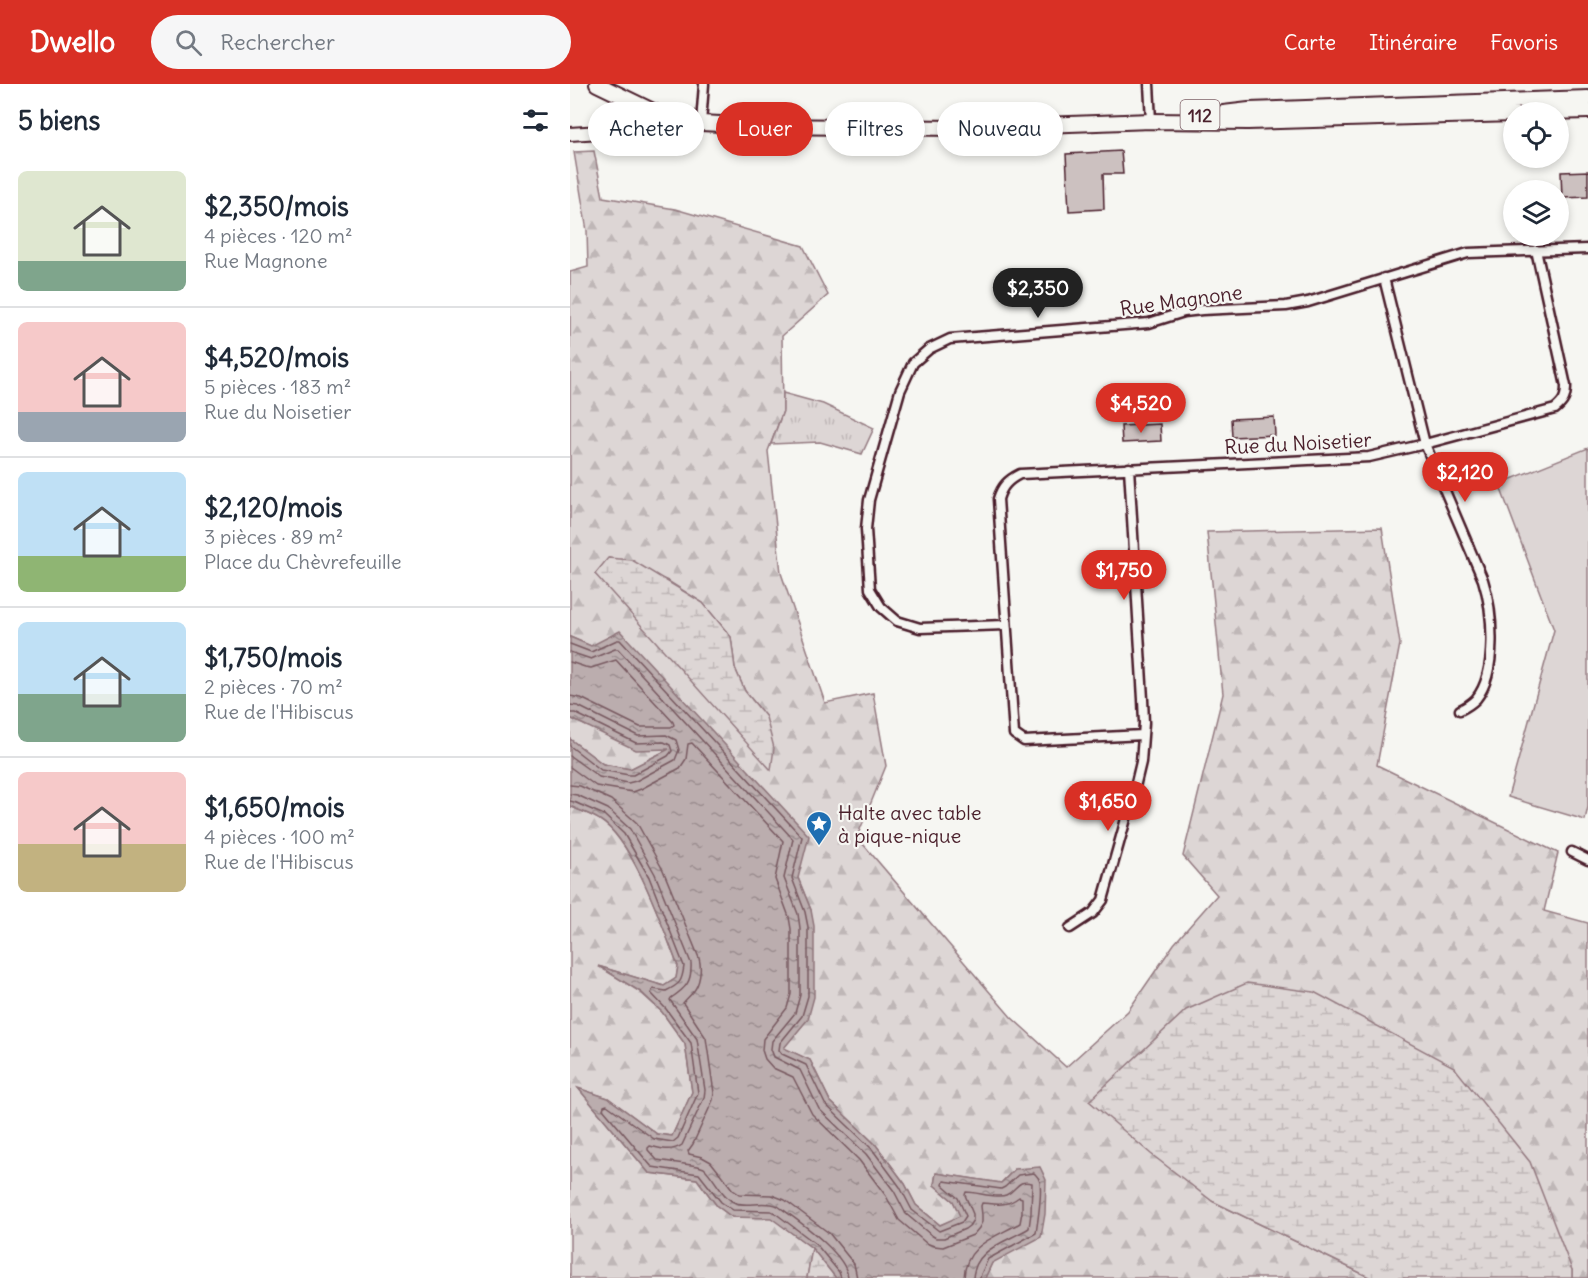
<!DOCTYPE html>
<html lang="fr">
<meta charset="utf-8">
<style>
body{margin:0;font-family:Delius,sans-serif;background:#f6f6f7;color:#1f2937;height:100vh;display:flex;flex-direction:column;font-size:22px;white-space:nowrap}
*{box-sizing:border-box;margin:0}
p{font-size:20px;color:#747a83}
.icon{flex:none;width:33px;height:33px;fill:none;stroke:currentColor;stroke-width:2;stroke-linecap:round;stroke-linejoin:round}
.map{position:relative;flex:1;overflow:hidden}
.details{display:flex;flex-direction:column;background:#fff;width:570px}
.details>*{flex:none}
.guide{position:absolute;left:18px;top:18px;width:570px;height:54px;display:flex;gap:12px}
.fabs{position:absolute;left:933px;top:18px;display:grid;gap:12px}
.fabs a{display:grid;place-items:center;width:66px;height:66px;border-radius:50%;background:#fff;box-shadow:0 3px 9px #0003;font-size:30px}
.price{position:absolute;translate:-50% -51px;padding:0 14px;border-radius:21px;background:#d93025;color:#fff;font-size:20px;line-height:39px;filter:drop-shadow(0 2px 3px #0008)}
.price::after{content:'';position:absolute;left:50%;top:36px;width:18px;height:14px;margin-left:-9px;background:inherit;clip-path:polygon(0 0,100% 0,50% 100%)}
.price.selected{background:#222;color:#fff}
ul{padding:0;list-style:none}
li{display:flex;align-items:center;gap:18px;height:150px;padding:0 18px}
li+li{border-top:2px solid #e0e1e3}
li span{display:grid;place-items:center;flex:none;width:168px;height:120px;border-radius:9px;color:#555}
li>.icon{margin-inline-start:auto}
span .icon{width:72px;height:72px;fill:#fffc;stroke-width:1}
li b{font-size:26px}
h2{display:flex;justify-content:space-between;align-items:center;height:72px;padding:0 18px;font-size:26px}
.pill{padding:0 21px;border-radius:27px;background:#fff;box-shadow:0 3px 9px #0003;font-size:21px;line-height:54px}
.pill.selected{background:#d93025;color:#fff}
header{display:flex;align-items:center;gap:36px;box-sizing:border-box;height:84px;padding:0 30px;background:#d93025;color:#fff}
header strong{font-size:28px}
nav{display:flex;gap:33px;margin-inline-start:auto;font-size:21px}
.search{width:420px;height:54px;background:#f6f6f7;display:flex;align-items:center;gap:15px;box-sizing:border-box;padding:0 21px;border-radius:33px;color:#747a83;font-size:22px}
main{display:flex;flex:1;min-height:0}
.map>svg:first-child{display:block}
.green{fill:#ddd6d5;stroke:#947a80;stroke-width:1.5}
.forest{fill:url(#forest-firs);stroke:#947a80;stroke-width:1.5;fill-rule:evenodd}
.wetland{fill:url(#wetland-marsh);stroke:#947a80;stroke-width:1.5}
.park{fill:url(#park-tufts);stroke:#947a80;stroke-width:1.5}
.water{fill:url(#water-ripples);stroke:#8e747a;stroke-width:1.5}
.lines{fill:none;stroke-linecap:round;stroke-linejoin:round}
.shore{stroke:#77585f;stroke-width:1.5}
.building{fill:#ccc1c0;stroke:#4a1f2b;stroke-width:1.5}
.street-casing{stroke:#4a1f2b;stroke-width:13}
.secondary-casing{stroke:#4a1f2b;stroke-width:16}
.primary-casing{stroke:#4a1f2b;stroke-width:18}
.street{stroke:#f6f6f2;stroke-width:8}
.secondary{stroke:#f6f6f2;stroke-width:12}
.primary{stroke:#f6f6f2;stroke-width:14}
.labels{text-anchor:middle;dominant-baseline:central;stroke-width:4.5;stroke-linejoin:round;paint-order:stroke}
.shield{fill:#f6f6f2;stroke:#7e6067;stroke-width:1.5}
.shield-label{font-size:18px;font-weight:bold;fill:#4a1f2b}
.street-label{font-size:20px;fill:#4a1f2b;stroke:#f6f6f2}
.poi-label{font-size:20px;fill:#4a1f2b;stroke:#f6f6f2;text-anchor:start}
</style>
<header>
<strong>Dwello</strong>
<div class="search"><svg class="icon" aria-label="search" viewBox="0 0 24 24"><circle cx="10" cy="10" r="6"/><path d="M15 15l6 6"/></svg>Rechercher</div>
<nav><a>Carte</a><a>Itinéraire</a><a>Favoris</a></nav>
</header>
<main>
<section class="details">
<h2>5 biens<svg class="icon" aria-label="filters" viewBox="0 0 24 24"><path d="M4 7h16M4 17h16"/><circle cx="9" cy="7" r="2"/><circle cx="15" cy="17" r="2"/></svg></h2>
<ul>
<li><span style="background:linear-gradient(#dfe7d0 75%,#7fa58c 0)"><svg class="icon" aria-label="home" viewBox="0 0 24 24"><path d="M3 11l9-7 9 7M6 9v11h12V9"/></svg></span><div><b>$2,350/mois</b><p>4 pièces · 120 m²</p><p>Rue Magnone</p></div></li>
<li><span style="background:linear-gradient(#f6c9c9 75%,#9aa5b1 0)"><svg class="icon" aria-label="home" viewBox="0 0 24 24"><path d="M3 11l9-7 9 7M6 9v11h12V9"/></svg></span><div><b>$4,520/mois</b><p>5 pièces · 183 m²</p><p>Rue du Noisetier</p></div></li>
<li><span style="background:linear-gradient(#bfe0f5 70%,#8fb573 0)"><svg class="icon" aria-label="home" viewBox="0 0 24 24"><path d="M3 11l9-7 9 7M6 9v11h12V9"/></svg></span><div><b>$2,120/mois</b><p>3 pièces · 89 m²</p><p>Place du Chèvrefeuille</p></div></li>
<li><span style="background:linear-gradient(#bfe0f5 60%,#7fa58c 0)"><svg class="icon" aria-label="home" viewBox="0 0 24 24"><path d="M3 11l9-7 9 7M6 9v11h12V9"/></svg></span><div><b>$1,750/mois</b><p>2 pièces · 70 m²</p><p>Rue de l'Hibiscus</p></div></li>
<li><span style="background:linear-gradient(#f6c9c9 60%,#c2b280 0)"><svg class="icon" aria-label="home" viewBox="0 0 24 24"><path d="M3 11l9-7 9 7M6 9v11h12V9"/></svg></span><div><b>$1,650/mois</b><p>4 pièces · 100 m²</p><p>Rue de l'Hibiscus</p></div></li>
</ul>
</section>
<div class="map">
<svg width="1018" height="1194" viewBox="0 0 1018 1194">
<defs>
<pattern id="forest-firs" width="22" height="20" patternUnits="userSpaceOnUse" patternTransform="scale(1.5)"><rect width="22" height="20" fill="#ddd6d5"/><path d="M5 1l3.5 6h-7zM16 11l3.5 6h-7z" fill="#bfb7b7"/></pattern>
<pattern id="wetland-marsh" width="20" height="14" patternUnits="userSpaceOnUse" patternTransform="scale(1.5)"><rect width="20" height="14" fill="#ddd6d5"/><path d="M1 5h8M5 5V1M11 12h8M15 12V8" fill="none" stroke="#bfb7b7"/></pattern>
<pattern id="park-tufts" width="24" height="20" patternUnits="userSpaceOnUse" patternTransform="scale(1.5)"><rect width="24" height="20" fill="#ddd6d5"/><path d="M3 7l-1-3M5 7V3M7 7l1-3M15 17l-1-3M17 17v-4M19 17l1-3" fill="none" stroke="#bfb7b7"/></pattern>
<pattern id="water-ripples" width="26" height="14" patternUnits="userSpaceOnUse" patternTransform="scale(1.5)"><rect width="26" height="14" fill="#bbadae"/><path d="M2 4q2-2 4 0t4 0M15 11q2-2 4 0t4 0" fill="none" stroke="#9a8c8e"/></pattern>
</defs>
<rect width="100%" height="100%" fill="#f6f6f2"/>
<filter id="ink" filterUnits="userSpaceOnUse"><feTurbulence type="fractalNoise" baseFrequency=".0167" numOctaves="2"/><feDisplacementMap in="SourceGraphic" scale="12" xChannelSelector="R" yChannelSelector="G"/><feConvolveMatrix kernelMatrix="1 2 1 2 8 2 1 2 1" color-interpolation-filters="sRGB"/></filter>
<g filter="url(#ink)">
<!-- green -->
<path class="green" d="M 1018,364 L 1018,723 L 1015,736 L 938,713 L 984,546 L 929,400 Z"/>
<!-- forest -->
<path class="forest" d="M 24,67 L 33,113 L 105,125 L 233,162 L 258,211 L 212,252 L 213,327 L 198,367 L 211,489 L 255,619 L 303,609 L 316,682 L 287,753 L 441,933 L 496,983 L 558,927 L 604,860 L 647,811 L 613,772 L 653,610 L 637,448 L 812,444 L 830,560 L 807,681 L 988,769 L 974,827 L 1018,839 L 1018,1194 L 1002,1194 L 1002,1186 L 642,1117 L 801,1194 L 415,1194 L 422,1179 L 445,1085 L 431,1099 L 366,1089 L 364,1101 L 383,1117 L 391,1133 L 370,1141 L 346,1121 L 335,1100 L 306,1061 L 260,1017 L 240,976 L 213,964 L 238,935 L 241,826 L 228,794 L 21,562 L 0,553 L 0,188 L 18,183 L 17,147 L 4,68 ZM 39,474 L 98,497 L 133,519 L 161,553 L 165,584 L 175,607 L 196,633 L 25,490 Z
M 0,634 L 16,642 L 101,664 L 60,685 L 33,680 L 0,655 Z
M 0,722 C 10,727 21,730 30,736 C 64,757 93,844 108,882 L 106,895 L 94,902 L 31,883 L 70,908 L 92,928 L 115,960 L 122,1008 L 102,1052 L 87,1050 L 38,1014 L 9,1005 L 79,1089 L 127,1095 L 147,1122 L 162,1133 L 201,1133 L 242,1164 L 237,1194 L 0,1194 Z"/>
<!-- wetland -->
<path class="wetland" d="M 38,474 L 62,476 L 133,519 L 161,553 L 165,584 L 175,607 L 196,633 L 204,664 L 201,686 L 25,490 Z
M 677,899 L 744,908 L 884,983 L 960,1078 L 1002,1186 L 1002,1194 L 801,1194 L 642,1117 L 581,1070 L 519,1017 L 616,926 Z
M 242,1164 L 266,1194 L 237,1194 Z"/>
<!-- park -->
<path class="park" d="M 213,309 L 253,320 L 304,344 L 292,370 L 250,358 L 201,360 L 213,327 Z"/>
<!-- water -->
<path class="water" d="M 50,547 L 239,752 L 228,794 L 241,826 L 244,842 L 244,913 L 238,935 L 214,964 L 240,976 L 260,1017 L 306,1061 L 335,1100 L 346,1121 L 370,1141 L 390,1132 L 383,1117 L 364,1101 L 366,1089 L 431,1099 L 445,1085 L 470,1083 L 476,1096 L 475,1130 L 471,1153 L 422,1179 L 415,1194 L 266,1194 L 242,1164 L 201,1134 L 162,1133 L 147,1122 L 127,1095 L 79,1089 L 8,1004 L 38,1014 L 87,1050 L 102,1052 L 122,1008 L 115,960 L 92,928 L 71,908 L 28,882 L 94,902 L 106,894 L 108,882 C 93,844 64,757 30,736 C 21,730 10,727 0,722 L 0,655 L 33,680 L 60,685 L 99,665 L 66,666 L 0,634 L 0,553 L 21,562 Z"/>
<g class="lines">
<!-- shore -->
<path class="shore" d="M 0,560 L 21,568 L 47,556 L 50,556 L 232,753 L 222,794 L 235,828 L 238,843 L 238,912 L 232,932 L 210,959 L 209,966 L 212,970 L 236,981 L 255,1020 L 302,1065 L 330,1103 L 342,1126 L 369,1147 L 392,1138 L 396,1132 L 388,1114 L 373,1101 L 374,1097 L 431,1105 L 435,1103 L 448,1091 L 464,1089 C 467,1092 469,1093 470,1098 C 472,1110 468,1136 466,1149 L 418,1175 L 411,1190 L 410,1194
M 0,568 L 21,575 L 45,565 L 48,565 L 223,755 L 214,794 L 228,830 L 230,844 L 230,911 L 225,929 L 202,957 L 201,965 L 204,973 L 230,986 L 249,1025 L 296,1070 L 324,1107 L 336,1130 L 361,1151 L 366,1154 L 374,1154 L 395,1145 L 399,1142 L 403,1136 L 403,1130 L 395,1111 L 396,1108 C 407,1108 427,1115 436,1111 C 448,1106 446,1095 462,1099 L 461,1129 L 459,1144 C 437,1158 405,1164 403,1194
M 0,578 L 15,583 L 21,584 L 46,576 L 103,638 L 104,641 L 101,643 L 70,643 L 11,614 L 0,612
M 0,621 L 8,622 L 68,652 L 96,651 L 106,656 L 109,666 L 105,676 L 66,697 L 58,699 L 29,693 L 0,672
M 0,629 L 5,629 L 66,659 L 94,658 L 100,661 L 102,667 L 98,672 L 63,691 L 59,691 L 31,686 L 0,662
M 0,683 L 26,702 L 63,708 L 71,705 L 110,684 L 116,675 L 118,660 L 122,659 L 213,757 L 205,795 L 219,833 L 221,845 L 221,910 L 217,924 L 193,955 L 192,966 L 195,975 L 203,984 L 223,993 L 242,1030 L 289,1076 L 316,1112 L 329,1136 L 356,1159 L 364,1162 L 373,1163 L 403,1151 L 409,1144 L 412,1138 L 412,1131 L 411,1122 L 412,1119 C 427,1120 436,1123 449,1113 L 452,1114 L 452,1128 L 450,1139 C 426,1153 395,1160 394,1194
M 0,701 L 10,702 L 41,716 L 67,739 L 93,786 L 129,874 C 132,885 130,900 123,908 C 120,912 116,915 113,919 L 136,954 L 144,1009 L 143,1016 L 123,1060 L 118,1067 L 119,1070 L 132,1073 L 141,1078 L 163,1106 L 169,1110 L 202,1111 L 215,1116 L 259,1149 L 284,1180 L 287,1194
M 0,710 L 7,711 L 38,725 L 60,745 L 85,790 L 121,879 C 122,898 116,904 101,914 L 100,916 L 127,955 L 135,1006 L 134,1014 L 112,1061 C 102,1068 91,1065 80,1062 L 78,1064 L 78,1066 L 87,1076 L 128,1082 L 134,1084 C 145,1094 152,1114 166,1119 C 178,1123 195,1116 208,1122 C 227,1136 277,1170 278,1194
M 0,717 L 4,718 L 34,731 L 54,750 L 79,793 L 114,882 C 112,898 110,900 96,907 L 83,905 L 81,909 L 96,925 L 121,959 L 128,1009 L 108,1054 L 103,1058 L 84,1055 L 37,1021 L 34,1022 L 33,1025 L 82,1083 L 129,1090 L 151,1118 L 163,1126 L 201,1127 L 205,1129 L 246,1160 L 269,1188 L 271,1194"/>
</g>
<!-- building -->
<path class="building" d="M 551,67 L 553,90 L 533,90 L 534,125 L 499,127 L 496,70 Z
M 1018,87 L 1018,113 L 992,114 L 991,88 Z
M 704,333 L 705,351 L 662,353 L 661,335 Z
M 590,340 L 591,357 L 552,359 L 551,342 Z"/>
<g class="lines">
<defs>
<path id="street" d="M 579,0 L 581,37
M 131,39 L 134,0
M 814,194 L 855,360 L 913,496 C 923,527 928,588 906,615 C 901,620 896,623 890,626
M 436,541 L 350,544 L 327,537 L 311,523 L 300,505 L 296,445 L 299,416 L 330,307 L 343,279 L 359,265 L 380,255 L 579,239 L 614,228 L 632,226 L 716,222 L 738,218 L 898,169 L 1018,165
M 573,651 L 454,657 L 444,650 L 428,415 C 432,402 438,396 450,390 L 799,373 L 855,360 L 985,325 C 994,318 996,313 996,302 L 966,166
M 1002,768 L 1018,776
M 500,844 L 523,829 L 533,816 L 565,703 L 571,678 L 574,639 L 573,615 L 559,384"/>
<path id="secondary" d="M 0,50 L 91,44 L 111,36"/>
<path id="primary" d="M 27,0 L 87,29 L 111,36 L 131,39 L 189,42 L 390,44 L 581,37 L 678,38 L 944,30
M 980,28 L 1018,27
M 645,30 L 679,26 L 1018,14"/>
</defs>
<!-- street casing -->
<use href="#street" class="street-casing"/>
<!-- secondary casing -->
<use href="#secondary" class="secondary-casing"/>
<!-- primary casing -->
<use href="#primary" class="primary-casing"/>
<!-- street -->
<use href="#street" class="street"/>
<!-- secondary -->
<use href="#secondary" class="secondary"/>
<!-- primary -->
<use href="#primary" class="primary"/>
</g>
</g>
<!-- icons -->
<defs>
<symbol id="sight-pin" viewBox="-11 -11 22 30"><path d="M0 17L-7.5 6A9.5 9.5 0 1 1 7.5 6Z" fill="#1f6fb2" stroke="#f6f6f2"/><path d="M0-6L1.8-2.2L6-1.7L2.9 1.2L3.7 5.4L0 3.3L-3.7 5.4L-2.9 1.2L-6-1.7L-1.8-2.2Z" fill="#fff"/></symbol>
</defs>
<g fill-rule="evenodd">
<use href="#sight-pin" x="234" y="725" width="30" height="40"/>
</g>
<g class="labels">
<!-- shield labels -->
<rect class="shield" x="610.5" y="16" width="39" height="30" rx="4.5"/>
<g class="shield-label">
<text x="630" y="31">112</text>
</g>
<!-- street labels -->
<g class="street-label">
<text transform="translate(611 216) rotate(-8)">Rue Magnone</text>
<text transform="translate(728 359) rotate(-3)">Rue du Noisetier</text>
</g>
<!-- poi labels -->
<g class="poi-label">
<text x="268" y="728">Halte avec table<tspan x="268" dy="23">à pique-nique</tspan></text>
</g>
</g>
</svg>
<div class="fabs">
<a><svg class="icon" aria-label="locate" viewBox="0 0 24 24"><circle cx="12" cy="12" r="6"/><path d="M12 2v4M12 18v4M2 12h4M18 12h4"/></svg></a>
<a><svg class="icon" aria-label="layers" viewBox="0 0 24 24"><path d="M12 4l9 5-9 5-9-5zM3 14l9 5 9-5"/></svg></a>
</div>
<b class="price selected" style="left:468px;top:235px">$2,350</b>
<b class="price" style="left:571px;top:350px">$4,520</b>
<b class="price" style="left:895px;top:419px">$2,120</b>
<b class="price" style="left:554px;top:517px">$1,750</b>
<b class="price" style="left:538px;top:748px">$1,650</b>
<div class="guide">
<a class="pill">Acheter</a>
<a class="pill selected">Louer</a>
<a class="pill">Filtres</a>
<a class="pill">Nouveau</a>
</div>
</div>
</main>
